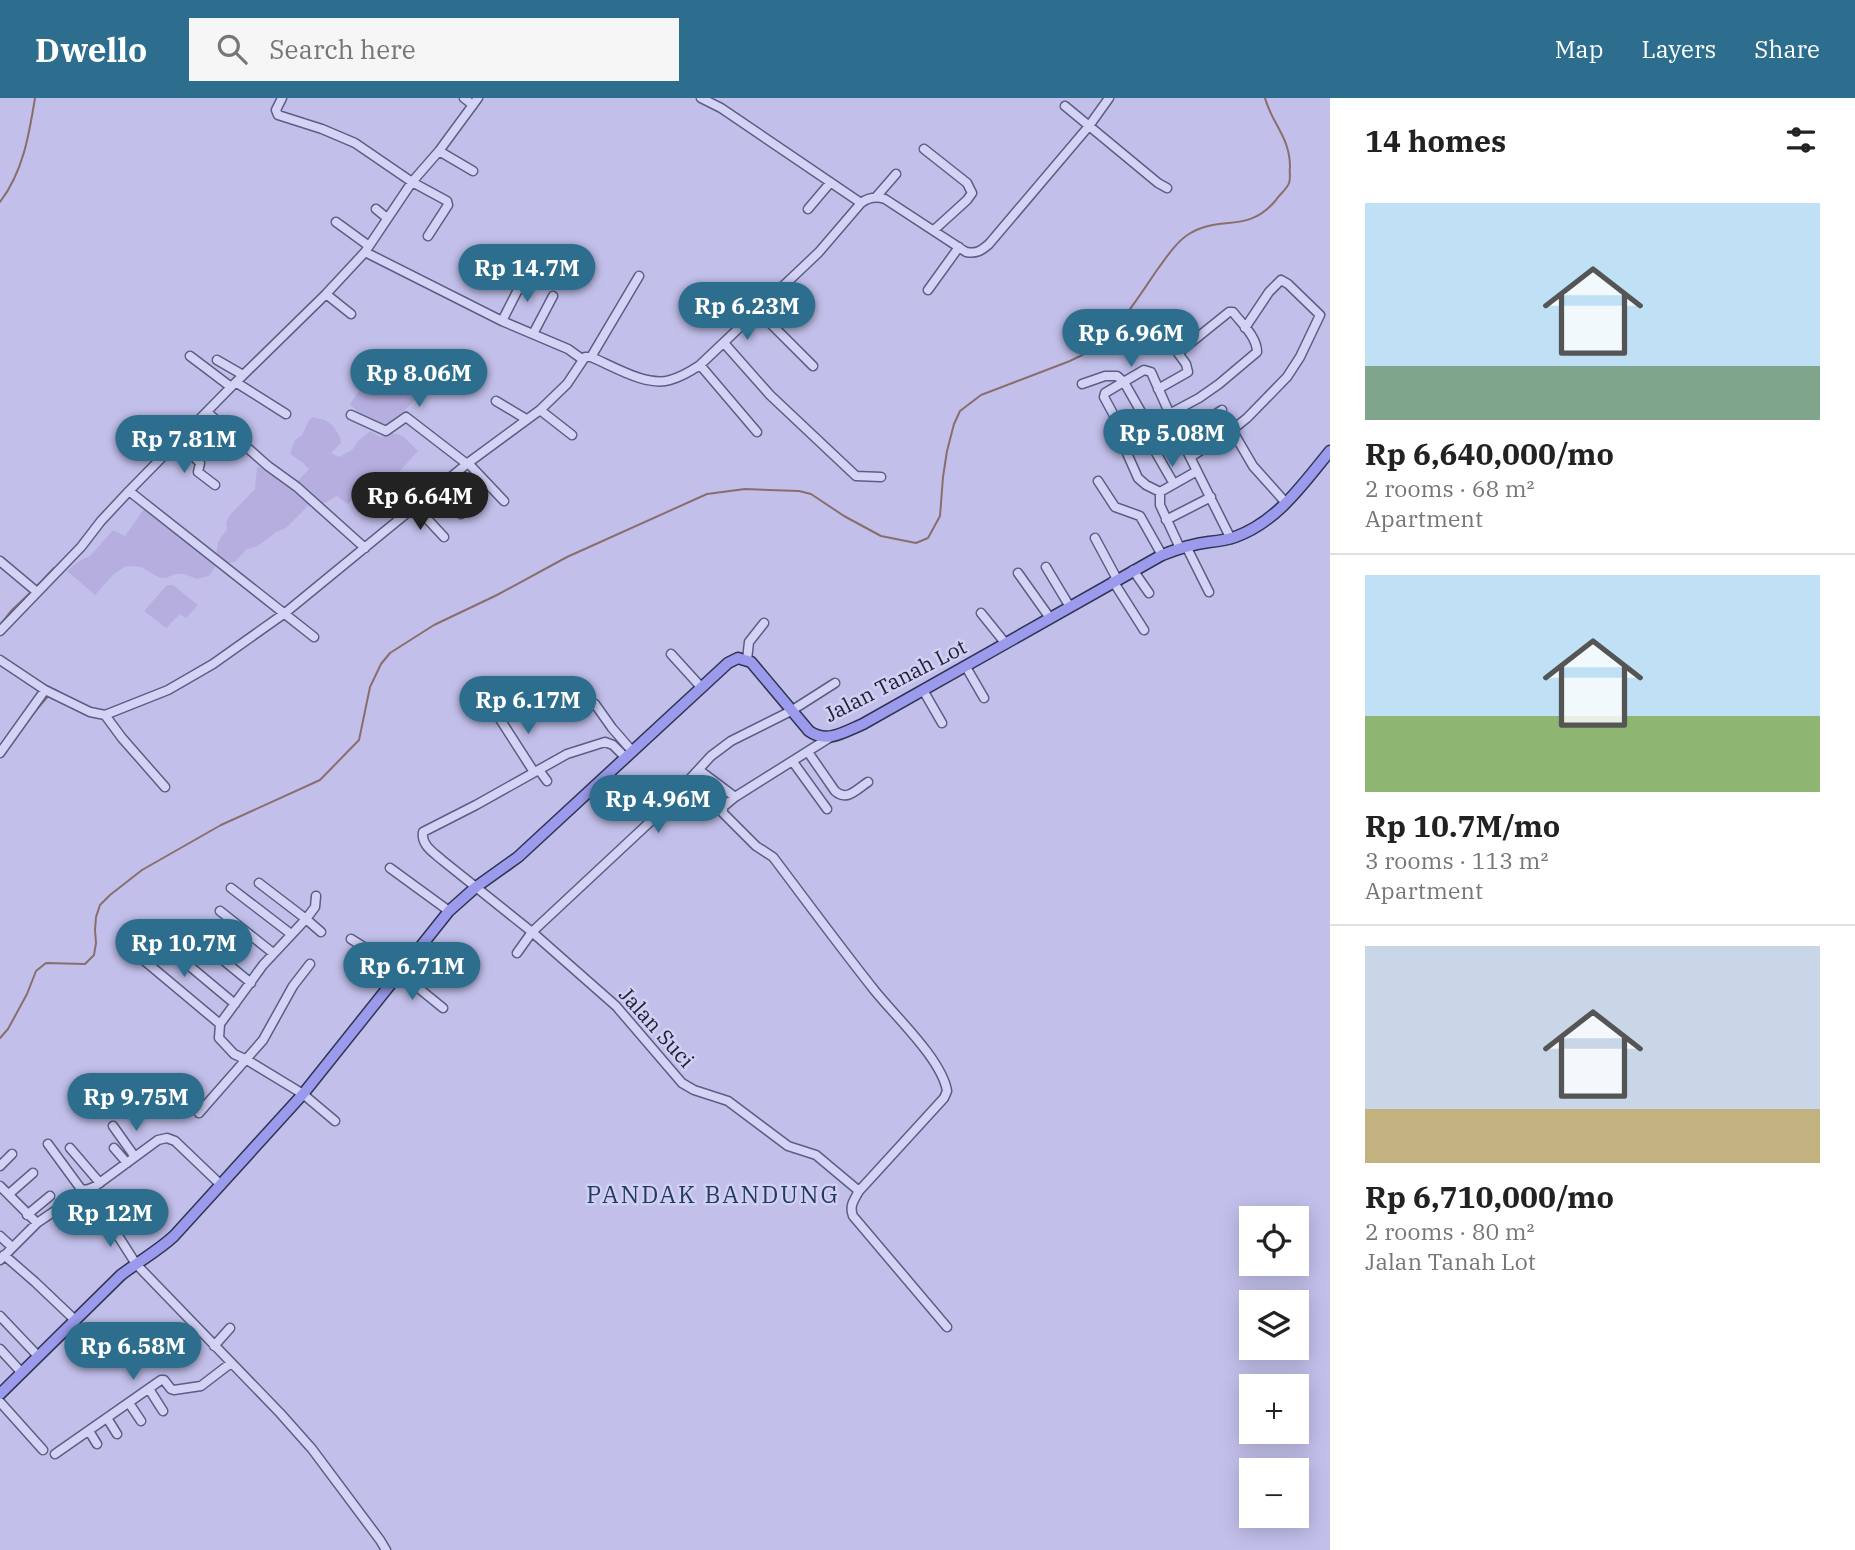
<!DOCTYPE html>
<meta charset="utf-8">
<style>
body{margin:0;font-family:"IBM Plex Serif",serif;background:#f6f6f6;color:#222;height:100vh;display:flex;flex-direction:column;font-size:26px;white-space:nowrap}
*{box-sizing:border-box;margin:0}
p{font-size:23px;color:#767676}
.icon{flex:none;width:38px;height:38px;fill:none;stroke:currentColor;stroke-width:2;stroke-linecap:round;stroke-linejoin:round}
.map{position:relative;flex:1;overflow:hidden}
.sheet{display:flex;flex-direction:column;background:#fff;width:525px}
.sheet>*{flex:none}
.fabs{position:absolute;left:1239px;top:1108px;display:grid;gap:14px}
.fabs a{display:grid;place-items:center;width:70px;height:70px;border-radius:0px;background:#fff;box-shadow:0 4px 18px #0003;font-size:35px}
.price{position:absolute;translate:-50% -60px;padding:0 16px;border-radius:24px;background:#2d6e8e;color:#fff;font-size:23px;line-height:46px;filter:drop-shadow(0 2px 4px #0008)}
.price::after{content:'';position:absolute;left:50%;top:42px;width:21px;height:16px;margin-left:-10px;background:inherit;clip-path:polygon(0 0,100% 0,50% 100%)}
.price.on{background:#222;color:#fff}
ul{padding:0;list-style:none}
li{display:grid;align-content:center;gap:14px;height:371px;padding:0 35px}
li+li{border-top:2px solid #e0e0e0}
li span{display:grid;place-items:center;height:217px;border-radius:0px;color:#555}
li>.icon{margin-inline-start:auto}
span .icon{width:126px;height:126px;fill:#fffc;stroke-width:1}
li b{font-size:30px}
h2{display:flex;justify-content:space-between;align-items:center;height:84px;padding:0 35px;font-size:30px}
header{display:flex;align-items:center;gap:42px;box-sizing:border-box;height:98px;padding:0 35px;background:#2d6e8e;color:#fff}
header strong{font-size:33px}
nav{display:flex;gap:38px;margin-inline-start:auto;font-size:24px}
.search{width:490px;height:63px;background:#f6f6f6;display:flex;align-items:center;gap:18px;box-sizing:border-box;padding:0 24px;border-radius:0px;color:#767676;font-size:26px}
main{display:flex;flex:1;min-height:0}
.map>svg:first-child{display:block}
.farmland{fill:#b7aee0}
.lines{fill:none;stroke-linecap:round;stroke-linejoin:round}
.stream{stroke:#8a6e6b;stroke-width:2}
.minor-casing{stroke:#595f83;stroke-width:11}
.major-casing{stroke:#2e3550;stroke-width:13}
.minor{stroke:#d4d3f6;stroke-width:8}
.major{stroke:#9b9aec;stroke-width:10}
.labels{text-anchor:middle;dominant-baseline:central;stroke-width:5;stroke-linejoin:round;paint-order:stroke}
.street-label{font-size:21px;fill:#1d2133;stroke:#d1cff3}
.quarter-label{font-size:24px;letter-spacing:2px;fill:#1f3b5d;stroke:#d1cff3}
</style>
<header>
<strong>Dwello</strong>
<div class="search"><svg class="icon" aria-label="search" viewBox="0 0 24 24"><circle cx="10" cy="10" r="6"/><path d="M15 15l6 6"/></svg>Search here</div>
<nav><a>Map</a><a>Layers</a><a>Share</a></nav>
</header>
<main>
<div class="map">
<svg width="1330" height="1452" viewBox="0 0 1330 1452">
<rect width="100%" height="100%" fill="#c2c0eb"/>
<!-- farmland -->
<path class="farmland" d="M 383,258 L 410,269 L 414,261 L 439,272 L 428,287 L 389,330 L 362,319 L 350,306 L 362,288 L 372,284 L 375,279 L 377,266 Z
M 313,319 L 325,322 L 333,328 L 340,339 L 341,345 L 331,355 L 339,359 L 352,352 L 359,342 L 370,333 L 380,339 L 393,335 L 403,338 L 418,353 L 399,374 L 387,380 L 380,377 L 370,391 L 366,389 L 348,406 L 337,398 L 323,406 L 310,406 L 286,430 L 276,434 L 258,448 L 247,451 L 235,464 L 227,465 L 216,457 L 218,444 L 227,431 L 226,425 L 229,418 L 255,391 L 257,369 L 271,370 L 296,385 L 309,371 L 302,364 L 290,356 L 295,342 L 302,337 L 309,322 Z
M 146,408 L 217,466 L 209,478 L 197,481 L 184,476 L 175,476 L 166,480 L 160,480 L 141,469 L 126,468 L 114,476 L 95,497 L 67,473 L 79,463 L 90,458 L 113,432 L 125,438 Z
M 167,487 L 173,487 L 198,507 L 186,520 L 180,516 L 166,530 L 144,513 Z"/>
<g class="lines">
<!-- stream -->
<path class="stream" d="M 0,104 C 23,74 29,37 35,0
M 36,489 L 54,470
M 0,527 L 11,513 L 31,494
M 39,584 L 53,591
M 54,591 L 68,599
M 32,617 L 49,597
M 0,940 L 8,931 L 27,896 L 36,873 L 46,865 L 85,866 L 94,857 L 96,845 L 95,832 L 96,819 L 100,807 L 110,797 L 142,772 L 221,727 L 320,682 L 359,642 L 370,589 L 381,566 L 390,555 L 434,527 L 497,497 L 567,459 L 707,396 L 745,391 L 799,393 L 811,396 L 844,418 L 881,438 L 916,445 L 928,440 L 940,418 L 943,379 L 947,353 L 954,326 L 960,313 L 981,297 L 1070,263 C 1111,246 1133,207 1157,172 C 1166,160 1176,144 1189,136 C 1220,116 1247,137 1276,102 C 1279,97 1287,91 1289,85 C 1291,81 1289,73 1290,69 C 1290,39 1272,26 1265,0"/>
<defs>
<path id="minor" d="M 282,0 L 276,12 L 278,17 L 322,31 L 355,45 L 412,84 L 447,103 L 448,107 L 428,138
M 464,0 L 473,7
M 701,0 L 721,10 L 861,105
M 1065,8 L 1158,85 L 1167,90
M 924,51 L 967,85 L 972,95 L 967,102 L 934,132
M 439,53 L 473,73
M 876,99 L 896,76
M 376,111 L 387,120
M 808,111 L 830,85
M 336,124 L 369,148
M 365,154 L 502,223 L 568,251 L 582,261
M 928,192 L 959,149
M 326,196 L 351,216
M 758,213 L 813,268
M 502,223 L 526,176
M 533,236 L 553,198
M 724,245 L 770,297 L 856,378 L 881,379
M 190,258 L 231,289
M 591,259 L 639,178
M 217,262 L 243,277
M 700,267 L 757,334
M 237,285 L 286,316
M 1082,286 L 1105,278 L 1117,278 L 1124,284 L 1149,328 L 1155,330 L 1172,321
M 1158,291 L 1188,274 L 1186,266 L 1178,255 L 1229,214 L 1233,214 C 1242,226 1257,239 1257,254 L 1219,286 L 1199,300 L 1171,315
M 496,303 L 526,321
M 540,312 L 572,337
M 207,314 L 268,368 L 297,389 L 365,450
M 351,317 L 386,333 L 406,319 L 467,366
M 1232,332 L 1253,368 L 1286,405
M 1180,339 L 1222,312
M 178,343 L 200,365 L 198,374 L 215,387
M 1155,353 L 1174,386
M 1191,359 L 1232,332 L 1247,320 L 1287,279 L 1300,259 L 1320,217 L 1288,186 L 1281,182 L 1269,194 L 1245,230
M 468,365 L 504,403
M 1098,383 L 1115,409 L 1140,418 L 1162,457
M 436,392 L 461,416
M 129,393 L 314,539
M 1160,394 L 1146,387 L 1138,380 L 1126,353 L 1124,336 L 1104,299 L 1105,295 L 1110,292 L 1144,272 L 1151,274 L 1180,339 L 1231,441
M 1160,394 L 1160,407 L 1180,450
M 1160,394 L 1197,373
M 416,409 L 444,439
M 1166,422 L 1211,399
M 1095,440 L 1117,481
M 1186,448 L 1209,494
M 0,463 L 37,494
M 1046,469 L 1070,509
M 1133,472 L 1149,495
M 1018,475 L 1050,520
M 1113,483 L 1144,532
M 981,515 L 1006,546
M 0,533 L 81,449 L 101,423 L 129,393 L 231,289 L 326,196 L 365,154 L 412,84 L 439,53 L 478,0
M 671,556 L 701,589
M 0,562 L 45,592
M 747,562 L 749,544 L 764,525
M 966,569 L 984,600
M 923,592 L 942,625
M 595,606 L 612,630 L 633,654
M 105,617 L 122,640 L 165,689
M 498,618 L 534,674
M 829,640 L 735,699 L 723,709 L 723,715 L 756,748 L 773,759 C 807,804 840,849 875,893 C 896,919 942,962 947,993 L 944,1000 L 859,1093 C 854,1102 849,1108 853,1118 L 947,1229
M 808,654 L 835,693 C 847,704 857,691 868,684
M 0,655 L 45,592 L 90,614 L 105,617 L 168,592 L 213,566 L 285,515 L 468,365 L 540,312 L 567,286 L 585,259 L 591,259 C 613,268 646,289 670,282 C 681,279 691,273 700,267 L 819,154 L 861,105 C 869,99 876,98 885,101 L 966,154 C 976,156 981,153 989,146 L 1089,28 L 1109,0
M 626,660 L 613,647 L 605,644 L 567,656 L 476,707 L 423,734 C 421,747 433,754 442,762 L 532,834 L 616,908 L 682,985 L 694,992 L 728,1003 L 788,1048 L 816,1057 L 859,1093
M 793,664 L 827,711
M 539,672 L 547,683
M 699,672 L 735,699
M 390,770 L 449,813
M 259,785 L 306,821 L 263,867 L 220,926 L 219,940 L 234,956 L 247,962 L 303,996 L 335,1023
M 231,790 L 291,836
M 316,798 L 315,809 L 306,821 L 321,834
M 220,813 L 273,855
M 184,830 L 251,885
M 150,835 L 235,906
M 351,841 L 402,873
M 128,849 L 220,926
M 517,855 L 532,834 L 652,722 L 711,658 L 731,643 L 791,613 L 835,585
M 400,875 L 443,910
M 199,1015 L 263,942 L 293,888 L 310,866
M 113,1028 L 135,1059
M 48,1046 L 81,1091 L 86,1092 L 94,1089 L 158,1042 L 167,1040 L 175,1043 L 221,1087
M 70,1050 L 100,1085
M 114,1050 L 127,1065
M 0,1068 L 12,1056
M 0,1088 L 37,1125 L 0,1162
M 9,1096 L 33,1075
M 27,1117 L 50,1098
M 108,1122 L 136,1166 L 280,1315 L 312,1351 L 380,1442 L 386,1452
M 37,1125 L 62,1108
M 0,1138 L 12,1149
M 4,1157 L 35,1184 L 75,1222
M 0,1218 L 38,1258
M 214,1248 L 230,1230
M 0,1251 L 22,1275
M 149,1291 L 163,1313
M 0,1304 L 43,1352
M 129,1305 L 141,1323
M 107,1320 L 117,1336
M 89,1333 L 97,1346
M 55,1356 L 161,1282 L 164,1282 L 171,1291 L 174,1292 L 201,1288 L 231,1265"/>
<path id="major" d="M 0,1296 L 121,1177 C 139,1163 158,1153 174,1138 L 303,996 L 449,813 L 476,789 L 518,759 L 728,565 L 738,560 L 751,564 L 809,633 C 827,646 844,634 863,626 L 1162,457 C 1177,451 1192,446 1209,444 C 1218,443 1227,442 1235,439 C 1277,424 1303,386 1330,353"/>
</defs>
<!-- minor casing -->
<use href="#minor" class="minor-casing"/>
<!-- major casing -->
<use href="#major" class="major-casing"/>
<!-- minor -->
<use href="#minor" class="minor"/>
<!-- major -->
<use href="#major" class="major"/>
</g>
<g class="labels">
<!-- street labels -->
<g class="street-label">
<text transform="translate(895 582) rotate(-27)">Jalan Tanah Lot</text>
<text transform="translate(657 929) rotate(48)">Jalan Suci</text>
</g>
<!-- quarter labels -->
<g class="quarter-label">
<text x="713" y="1096">PANDAK BANDUNG</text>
</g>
</g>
</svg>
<div class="fabs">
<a><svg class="icon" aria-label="locate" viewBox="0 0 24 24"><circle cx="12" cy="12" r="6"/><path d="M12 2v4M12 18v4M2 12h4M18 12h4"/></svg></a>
<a><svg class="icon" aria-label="layers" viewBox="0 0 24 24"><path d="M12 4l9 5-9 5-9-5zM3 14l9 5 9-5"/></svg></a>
<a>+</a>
<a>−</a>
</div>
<b class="price" style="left:527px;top:206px">Rp 14.7M</b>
<b class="price" style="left:747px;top:244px">Rp 6.23M</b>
<b class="price" style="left:1131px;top:271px">Rp 6.96M</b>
<b class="price" style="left:419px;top:311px">Rp 8.06M</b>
<b class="price" style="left:1172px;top:371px">Rp 5.08M</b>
<b class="price" style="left:184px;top:377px">Rp 7.81M</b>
<b class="price on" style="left:420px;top:434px">Rp 6.64M</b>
<b class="price" style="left:528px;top:638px">Rp 6.17M</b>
<b class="price" style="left:658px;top:737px">Rp 4.96M</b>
<b class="price" style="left:184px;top:881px">Rp 10.7M</b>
<b class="price" style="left:412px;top:904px">Rp 6.71M</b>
<b class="price" style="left:136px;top:1035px">Rp 9.75M</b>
<b class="price" style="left:110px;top:1151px">Rp 12M</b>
<b class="price" style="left:133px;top:1284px">Rp 6.58M</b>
</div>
<section class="sheet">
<h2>14 homes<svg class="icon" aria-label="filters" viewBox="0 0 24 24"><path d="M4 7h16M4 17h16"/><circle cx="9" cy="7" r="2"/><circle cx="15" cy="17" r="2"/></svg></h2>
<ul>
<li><span style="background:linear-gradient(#bfe0f5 75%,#7fa58c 0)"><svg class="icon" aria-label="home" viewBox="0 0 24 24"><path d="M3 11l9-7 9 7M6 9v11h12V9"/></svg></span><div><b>Rp 6,640,000/mo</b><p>2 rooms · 68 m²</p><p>Apartment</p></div></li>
<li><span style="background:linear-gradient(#bfe0f5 65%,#8fb573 0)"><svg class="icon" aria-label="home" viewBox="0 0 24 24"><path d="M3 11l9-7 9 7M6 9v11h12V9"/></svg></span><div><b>Rp 10.7M/mo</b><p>3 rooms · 113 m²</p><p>Apartment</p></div></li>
<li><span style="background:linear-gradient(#c9d6e8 75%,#c2b280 0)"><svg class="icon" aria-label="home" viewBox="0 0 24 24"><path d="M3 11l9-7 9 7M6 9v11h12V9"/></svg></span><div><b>Rp 6,710,000/mo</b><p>2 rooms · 80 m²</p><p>Jalan Tanah Lot</p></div></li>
</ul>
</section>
</main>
